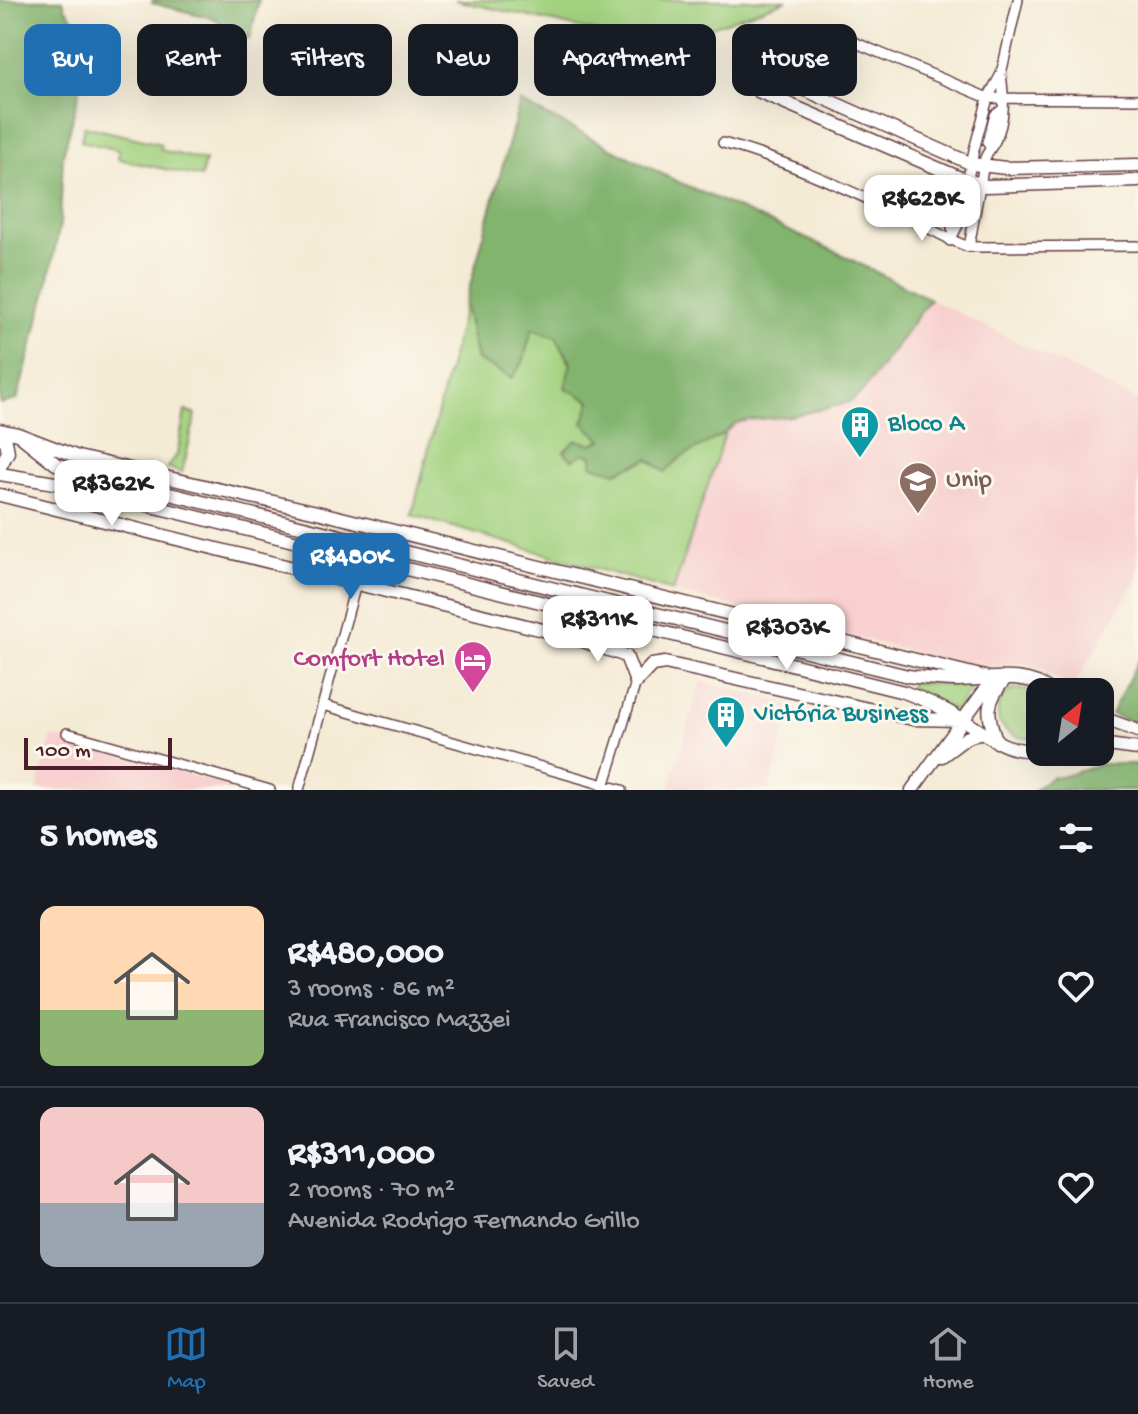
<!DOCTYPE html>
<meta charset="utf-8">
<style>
body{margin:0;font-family:"Gochi Hand",sans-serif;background:#20242c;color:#f1f3f6;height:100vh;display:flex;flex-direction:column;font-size:30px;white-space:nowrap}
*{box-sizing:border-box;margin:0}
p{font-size:26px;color:#9ea1a6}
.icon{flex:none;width:44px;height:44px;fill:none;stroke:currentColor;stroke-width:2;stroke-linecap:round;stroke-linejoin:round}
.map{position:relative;height:790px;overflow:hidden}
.sheet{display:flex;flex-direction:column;background:#171b24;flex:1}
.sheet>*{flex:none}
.guide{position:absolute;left:24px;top:24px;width:1090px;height:72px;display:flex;gap:16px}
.needle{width:52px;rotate:30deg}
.fabs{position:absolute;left:1026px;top:678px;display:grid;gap:16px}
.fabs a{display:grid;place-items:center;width:88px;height:88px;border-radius:16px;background:#171b24;box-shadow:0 8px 32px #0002;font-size:40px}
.scale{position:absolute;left:24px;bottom:20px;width:148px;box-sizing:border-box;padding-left:8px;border:4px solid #4a1f2b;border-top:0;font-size:22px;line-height:28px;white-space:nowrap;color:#4a1f2b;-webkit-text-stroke:6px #fbf7ec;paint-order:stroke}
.price{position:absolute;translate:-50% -68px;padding:0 18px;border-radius:16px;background:#fff;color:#222;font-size:26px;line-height:52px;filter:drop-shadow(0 2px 4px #0008)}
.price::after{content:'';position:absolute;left:50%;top:48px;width:24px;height:18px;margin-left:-12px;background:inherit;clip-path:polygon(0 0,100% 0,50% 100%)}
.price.on{background:#1f6fb2;color:#fff}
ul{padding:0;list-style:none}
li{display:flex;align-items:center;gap:24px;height:200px;padding:0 40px}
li+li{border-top:2px solid #363941}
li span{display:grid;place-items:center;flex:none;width:224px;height:160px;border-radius:16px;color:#555}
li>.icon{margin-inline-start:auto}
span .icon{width:96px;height:96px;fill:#fffc;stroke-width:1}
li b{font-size:34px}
h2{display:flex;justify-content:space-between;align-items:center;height:96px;padding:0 40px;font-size:34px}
.tag{padding:0 28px;border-radius:16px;background:#171b24;box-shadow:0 8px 32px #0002;font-size:28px;line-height:72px}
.tag.on{background:#1f6fb2;color:#fff}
.tab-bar{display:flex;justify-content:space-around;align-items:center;height:112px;border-top:2px solid #363941;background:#171b24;font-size:22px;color:#9ea1a6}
.tab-bar a{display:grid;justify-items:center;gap:4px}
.tab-bar .on{color:#1f6fb2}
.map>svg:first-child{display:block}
.built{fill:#f7d0cf}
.green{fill:#a3d280;stroke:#767856;stroke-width:2}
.forest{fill:#82b46e;stroke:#666a4c;stroke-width:2}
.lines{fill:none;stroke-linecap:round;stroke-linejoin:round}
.street-casing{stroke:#643e44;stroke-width:12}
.secondary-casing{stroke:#643e44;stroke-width:15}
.street{stroke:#fff;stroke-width:9}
.secondary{stroke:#fff;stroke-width:12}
.labels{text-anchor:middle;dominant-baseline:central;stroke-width:6;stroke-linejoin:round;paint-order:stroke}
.culture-label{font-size:26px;fill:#0d838f;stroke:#fbf7ec;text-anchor:start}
.education-label{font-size:26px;fill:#785e54;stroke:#fbf7ec;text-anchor:start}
.hotel-label{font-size:26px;fill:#b23c85;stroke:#fbf7ec;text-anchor:end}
</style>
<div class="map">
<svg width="1138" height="790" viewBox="0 0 1138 790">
<rect width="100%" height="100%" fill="#fbf7ec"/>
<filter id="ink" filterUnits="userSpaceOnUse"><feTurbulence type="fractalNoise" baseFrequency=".0125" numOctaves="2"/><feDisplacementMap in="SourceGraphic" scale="16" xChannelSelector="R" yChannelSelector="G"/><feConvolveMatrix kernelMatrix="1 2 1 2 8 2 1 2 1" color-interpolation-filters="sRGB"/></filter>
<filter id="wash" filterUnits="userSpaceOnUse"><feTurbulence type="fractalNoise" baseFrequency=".006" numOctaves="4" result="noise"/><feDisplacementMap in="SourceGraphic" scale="32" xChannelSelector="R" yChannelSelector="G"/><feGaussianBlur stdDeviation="1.8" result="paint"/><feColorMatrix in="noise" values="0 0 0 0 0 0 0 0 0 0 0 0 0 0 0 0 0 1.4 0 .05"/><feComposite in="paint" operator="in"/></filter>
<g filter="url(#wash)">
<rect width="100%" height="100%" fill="#f4ebd5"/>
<!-- built -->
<path class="built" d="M 930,299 L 1138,401 L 1138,577 L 1073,688 L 1037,666 L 1023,663 L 992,667 L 961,664 L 673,591 L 725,433 L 736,423 L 748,420 L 792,416 L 844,404 L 854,399 L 863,391 Z
M 701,681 L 792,705 L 769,790 L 669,790 Z
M 52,736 L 241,790 L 37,790 Z"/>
<!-- green -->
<path class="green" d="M 455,0 L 787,0 L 659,46 Z
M 84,126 L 161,144 L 161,150 L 205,161 L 201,177 L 118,159 L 119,150 L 81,141 Z
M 465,304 L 477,360 L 512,377 L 523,362 L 532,329 L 556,337 L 591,402 L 603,441 L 592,444 L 584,453 L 634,466 L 648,459 L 665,472 L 680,458 L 725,433 L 673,591 L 412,515 Z
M 185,411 L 196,414 L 182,473 L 167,467 L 177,455 Z
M 911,682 L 974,685 L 955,711 L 910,690 Z
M 1015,689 L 1030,690 L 1040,695 L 1040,735 C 1024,742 1008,736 999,722 C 995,706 1001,695 1015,689 Z"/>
<!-- forest -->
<path class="forest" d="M 0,0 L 63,0 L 65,8 L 92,42 L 63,155 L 60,224 L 46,293 L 17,400 L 0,404 Z
M 153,0 L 259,0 L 250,39 L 230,34 L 216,19 L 152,3 Z
M 520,102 L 674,180 L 832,250 L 930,299 L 863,391 L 854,399 L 844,404 L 792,416 L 748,420 L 736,423 L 725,433 L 680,458 L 665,472 L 648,459 L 616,472 L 592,465 L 592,456 L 584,453 L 572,460 L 564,451 L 576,440 L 592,444 L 602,440 L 583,423 L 591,401 L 565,388 L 571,362 L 556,337 L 532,329 L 523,362 L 512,378 L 477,360 L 465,304 Z
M 1138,661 L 1138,725 L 1111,714 Z
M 1102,764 L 1138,764 L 1138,790 L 1034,790 L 1052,777 C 1064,779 1088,767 1102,764 Z"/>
</g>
<g filter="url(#ink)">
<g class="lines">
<defs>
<path id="street" d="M 837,35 L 988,98 L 1138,99
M 723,143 C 785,160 844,188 902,215 C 925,225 945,239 969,247 L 1138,246
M 990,147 L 987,142 L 995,115 L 1002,110
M 953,231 L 951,223 L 958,191 L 966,186
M 950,241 L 958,225 L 974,150 L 988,98 L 1001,74 L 1018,0
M 969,247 L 985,158 C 988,151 992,147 995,141 C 1006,120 1004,96 1001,74
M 323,705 L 622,790
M 67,733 L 270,790
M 299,790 L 356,584
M 603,790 L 636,682"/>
<path id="secondary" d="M 1138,165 L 1006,168 L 972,164 L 767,73 L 757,74 L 752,80 L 758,91 L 958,177 L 986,186 L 1138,181
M 0,430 L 18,434 L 56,464 L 117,481 L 908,676 C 925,678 943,680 959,680 C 991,680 1026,670 1052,692
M 18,434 L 78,457 L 317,512 L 993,679 L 912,790
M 0,437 L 6,441 L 8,452 L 0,467
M 0,474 L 67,485 L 904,692 C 924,699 943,708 961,719 C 988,734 1006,755 1040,749
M 0,495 L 571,637 L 626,656 L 636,682
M 578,636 L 632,631
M 636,682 L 652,665 L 665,663 L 913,719 L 960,720
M 1100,717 L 1138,731
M 997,742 C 986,714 985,702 1006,678
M 1100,744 L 1138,749
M 942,756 L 966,738 L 981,732"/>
</defs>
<!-- street casing -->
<use href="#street" class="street-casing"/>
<!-- secondary casing -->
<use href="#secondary" class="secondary-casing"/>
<!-- street -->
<use href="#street" class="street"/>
<!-- secondary -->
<use href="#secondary" class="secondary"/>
</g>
</g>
<!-- icons -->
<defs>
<symbol id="building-pin" viewBox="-11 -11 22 30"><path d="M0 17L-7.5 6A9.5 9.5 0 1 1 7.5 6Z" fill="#0f9aa8" stroke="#fbf7ec"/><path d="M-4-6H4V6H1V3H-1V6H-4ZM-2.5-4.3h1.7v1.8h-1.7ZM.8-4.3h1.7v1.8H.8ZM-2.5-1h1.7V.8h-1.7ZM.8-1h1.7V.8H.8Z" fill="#fff"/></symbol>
<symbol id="university-pin" viewBox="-11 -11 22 30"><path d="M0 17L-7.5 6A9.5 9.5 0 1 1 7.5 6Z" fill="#8d6e63" stroke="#fbf7ec"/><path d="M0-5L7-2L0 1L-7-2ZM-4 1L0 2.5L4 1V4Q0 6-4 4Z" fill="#fff"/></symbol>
<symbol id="hotel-pin" viewBox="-11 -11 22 30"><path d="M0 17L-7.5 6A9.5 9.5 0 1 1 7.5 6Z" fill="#d1479c" stroke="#fbf7ec"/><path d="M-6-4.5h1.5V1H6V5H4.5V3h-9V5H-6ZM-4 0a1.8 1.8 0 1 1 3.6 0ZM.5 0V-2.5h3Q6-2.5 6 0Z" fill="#fff"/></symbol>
</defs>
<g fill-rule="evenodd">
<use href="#building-pin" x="838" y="403" width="44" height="60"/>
<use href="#university-pin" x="896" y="459" width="44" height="60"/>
<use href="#hotel-pin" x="451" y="638" width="44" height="60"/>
<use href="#building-pin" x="704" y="693" width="44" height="60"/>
</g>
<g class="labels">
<!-- culture labels -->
<g class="culture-label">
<text x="888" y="425">Bloco A</text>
<text x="754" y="715">Victória Business</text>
</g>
<!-- education labels -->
<g class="education-label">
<text x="946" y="481">Unip</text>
</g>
<!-- hotel labels -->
<g class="hotel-label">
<text x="445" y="660">Comfort Hotel</text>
</g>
</g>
</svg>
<div class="fabs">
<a><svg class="needle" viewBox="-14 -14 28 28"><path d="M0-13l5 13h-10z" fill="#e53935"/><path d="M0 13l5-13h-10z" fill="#9ea1a6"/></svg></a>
</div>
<div class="scale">100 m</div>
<b class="price" style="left:922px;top:243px">R$628K</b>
<b class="price" style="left:112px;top:528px">R$362K</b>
<b class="price on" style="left:351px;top:601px">R$480K</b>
<b class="price" style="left:598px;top:664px">R$311K</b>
<b class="price" style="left:787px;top:672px">R$303K</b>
<div class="guide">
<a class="tag on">Buy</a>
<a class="tag">Rent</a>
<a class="tag">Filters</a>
<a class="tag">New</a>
<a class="tag">Apartment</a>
<a class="tag">House</a>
</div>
</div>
<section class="sheet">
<h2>5 homes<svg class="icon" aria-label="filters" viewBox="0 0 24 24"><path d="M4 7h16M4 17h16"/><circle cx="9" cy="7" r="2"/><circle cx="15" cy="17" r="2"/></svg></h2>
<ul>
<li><span style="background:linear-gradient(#ffd9b3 65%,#8fb573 0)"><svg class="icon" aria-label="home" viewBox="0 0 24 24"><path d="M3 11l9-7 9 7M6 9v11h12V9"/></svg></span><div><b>R$480,000</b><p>3 rooms · 86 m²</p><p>Rua Francisco Mazzei</p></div><svg class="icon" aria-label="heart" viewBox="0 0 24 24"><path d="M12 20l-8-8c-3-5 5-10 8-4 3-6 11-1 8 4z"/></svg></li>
<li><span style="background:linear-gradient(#f6c9c9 60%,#9aa5b1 0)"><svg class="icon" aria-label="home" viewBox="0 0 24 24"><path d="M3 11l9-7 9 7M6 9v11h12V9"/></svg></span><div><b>R$311,000</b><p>2 rooms · 70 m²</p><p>Avenida Rodrigo Fernando Grillo</p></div><svg class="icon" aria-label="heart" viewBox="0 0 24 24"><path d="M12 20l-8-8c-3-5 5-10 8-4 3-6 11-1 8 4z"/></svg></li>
</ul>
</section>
<nav class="tab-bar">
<a class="on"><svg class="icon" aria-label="map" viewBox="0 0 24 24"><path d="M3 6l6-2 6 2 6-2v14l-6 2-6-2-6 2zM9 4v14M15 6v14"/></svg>Map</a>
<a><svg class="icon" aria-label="saved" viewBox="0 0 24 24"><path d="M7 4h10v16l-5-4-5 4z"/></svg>Saved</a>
<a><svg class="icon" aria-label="home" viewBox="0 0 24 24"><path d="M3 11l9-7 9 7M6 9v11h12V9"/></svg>Home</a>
</nav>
